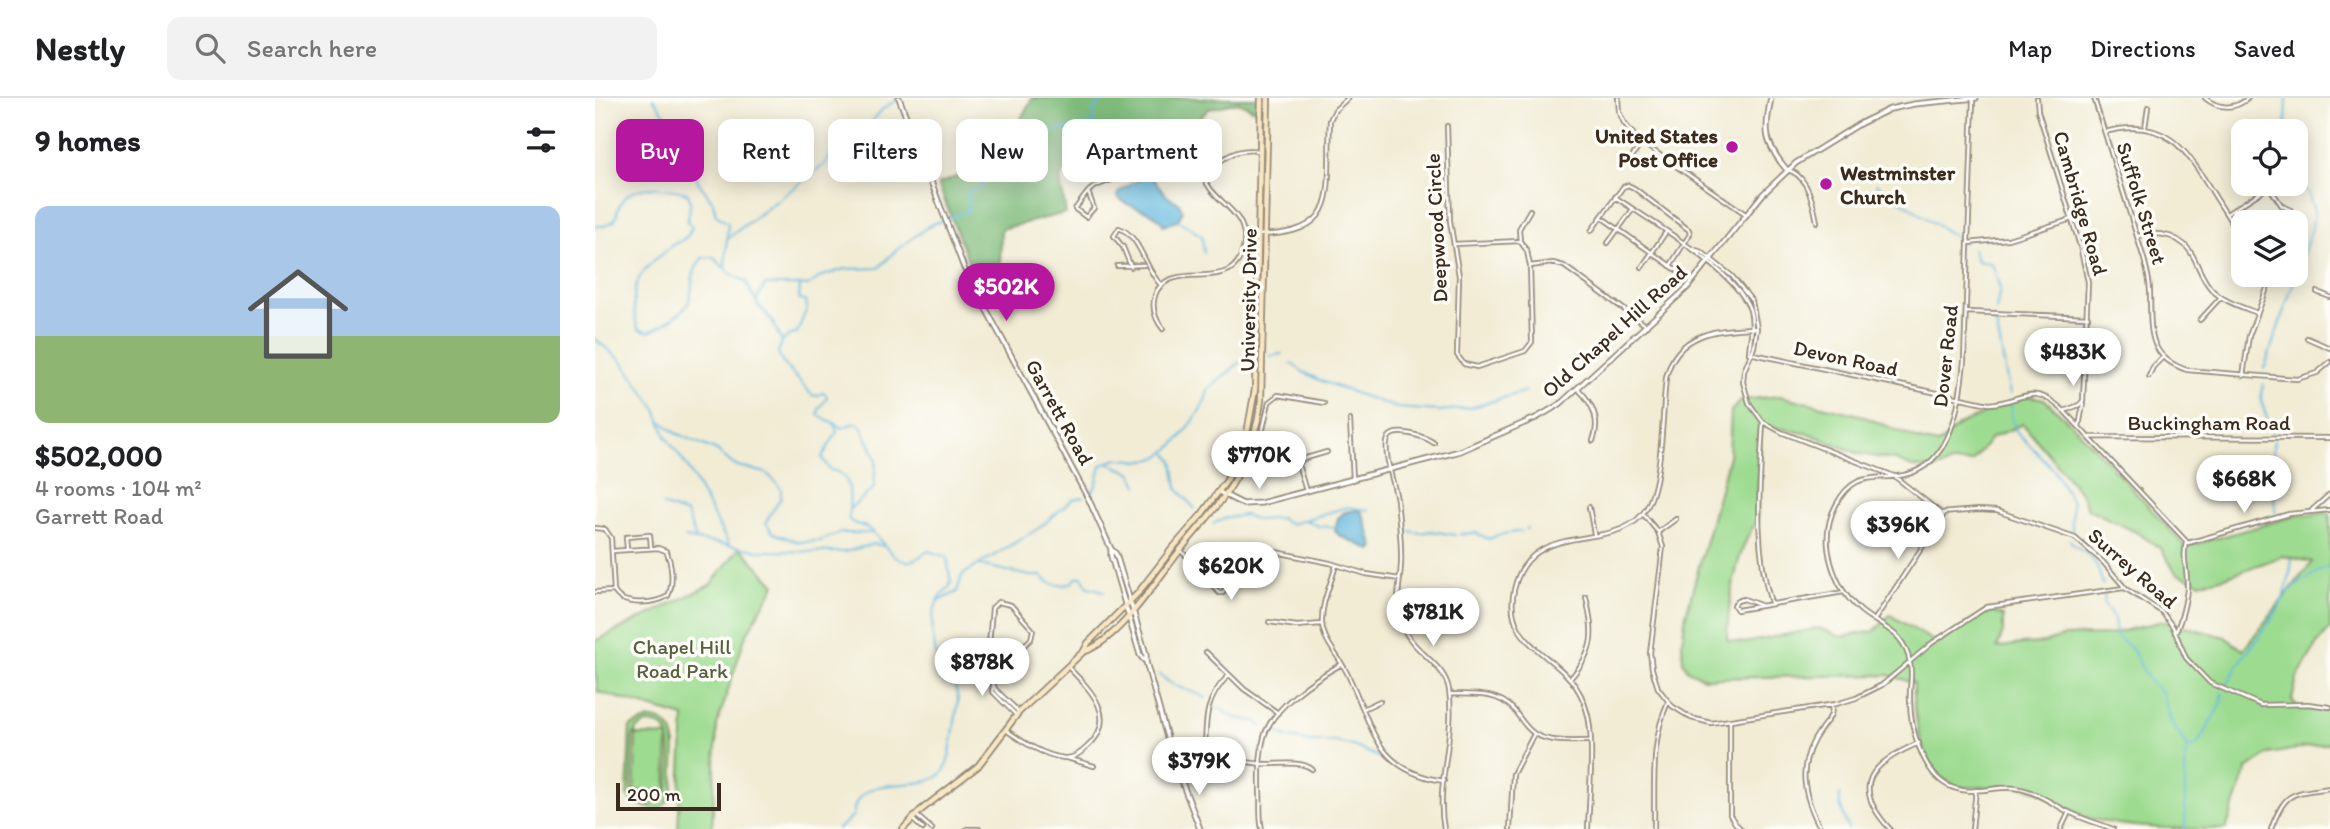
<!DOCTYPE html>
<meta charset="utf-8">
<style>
body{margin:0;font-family:Itim,sans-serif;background:#f2f2f2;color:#202124;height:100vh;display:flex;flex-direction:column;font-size:26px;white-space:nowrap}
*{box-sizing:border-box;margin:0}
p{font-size:23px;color:#757577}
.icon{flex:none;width:38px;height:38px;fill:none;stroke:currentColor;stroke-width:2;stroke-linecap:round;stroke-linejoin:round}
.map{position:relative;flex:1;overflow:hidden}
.drawer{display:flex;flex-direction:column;background:#fff;width:595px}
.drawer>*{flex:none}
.top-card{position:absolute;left:21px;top:21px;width:665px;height:63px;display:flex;gap:14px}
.controls{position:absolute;left:1636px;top:21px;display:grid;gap:14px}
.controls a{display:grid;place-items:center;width:77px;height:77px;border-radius:14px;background:#fff;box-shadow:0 4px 18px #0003;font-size:35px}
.scale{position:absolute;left:21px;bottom:18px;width:105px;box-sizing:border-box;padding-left:7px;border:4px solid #3b2a1e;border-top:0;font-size:19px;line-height:24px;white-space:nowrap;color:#3b2a1e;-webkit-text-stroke:5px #fdfcf7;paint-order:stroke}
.price{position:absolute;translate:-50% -60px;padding:0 16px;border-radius:24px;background:#fff;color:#222;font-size:23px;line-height:46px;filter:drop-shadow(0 2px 4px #0008)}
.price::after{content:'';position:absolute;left:50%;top:42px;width:21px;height:16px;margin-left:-10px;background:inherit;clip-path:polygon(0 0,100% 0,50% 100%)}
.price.current{background:#b5179e;color:#fff}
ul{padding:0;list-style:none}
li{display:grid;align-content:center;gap:14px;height:371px;padding:0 35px}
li+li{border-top:2px solid #e0e0e0}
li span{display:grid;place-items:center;height:217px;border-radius:14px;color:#555}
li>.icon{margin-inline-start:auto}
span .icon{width:126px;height:126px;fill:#fffc;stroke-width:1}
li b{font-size:30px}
h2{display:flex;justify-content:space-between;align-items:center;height:84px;padding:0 35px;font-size:30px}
.chip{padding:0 24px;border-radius:14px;background:#fff;box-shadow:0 4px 18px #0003;font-size:24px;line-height:63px}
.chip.current{background:#b5179e;color:#fff}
header{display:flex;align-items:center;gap:42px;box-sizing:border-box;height:98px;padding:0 35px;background:#fff;border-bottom:2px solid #e0e0e0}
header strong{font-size:33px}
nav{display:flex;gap:38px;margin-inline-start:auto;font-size:24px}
.search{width:490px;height:63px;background:#f2f2f2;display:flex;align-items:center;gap:18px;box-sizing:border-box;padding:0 24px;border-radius:14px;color:#757577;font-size:26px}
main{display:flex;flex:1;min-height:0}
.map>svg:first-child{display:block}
.green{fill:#9ddb90;stroke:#6c8257;stroke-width:2;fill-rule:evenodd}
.forest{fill:#7ebb7a;stroke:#5c724c;stroke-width:2}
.water{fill:#61b8de;stroke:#4e717e;stroke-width:2}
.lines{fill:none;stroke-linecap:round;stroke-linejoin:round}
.stream{stroke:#61b8de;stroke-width:2}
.minor-casing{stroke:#968b7a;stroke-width:6}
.tertiary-casing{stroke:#968b7a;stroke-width:7}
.secondary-casing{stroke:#968b7a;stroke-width:8}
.minor{stroke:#fff;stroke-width:2.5}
.tertiary{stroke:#fff;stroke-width:3.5}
.secondary{stroke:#f9e7c3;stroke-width:4.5}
.poi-dot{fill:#b5179e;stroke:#fdfcf7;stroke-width:2.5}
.labels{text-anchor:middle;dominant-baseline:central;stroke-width:7;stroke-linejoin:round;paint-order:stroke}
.poi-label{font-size:21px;font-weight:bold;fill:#3b2a1e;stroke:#fdfcf7;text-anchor:end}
.street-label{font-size:21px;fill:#3b2a1e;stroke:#fdfcf7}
.park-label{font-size:21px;fill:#585f40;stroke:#fdfcf7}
</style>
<header>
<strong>Nestly</strong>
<div class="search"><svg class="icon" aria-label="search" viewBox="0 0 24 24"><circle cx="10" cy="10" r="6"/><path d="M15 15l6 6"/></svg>Search here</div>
<nav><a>Map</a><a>Directions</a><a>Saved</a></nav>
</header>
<main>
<section class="drawer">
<h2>9 homes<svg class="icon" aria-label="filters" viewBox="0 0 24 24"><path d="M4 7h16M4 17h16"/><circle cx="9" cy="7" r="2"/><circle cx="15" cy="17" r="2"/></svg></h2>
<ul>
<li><span style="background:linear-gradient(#a9c7e8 60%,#8fb573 0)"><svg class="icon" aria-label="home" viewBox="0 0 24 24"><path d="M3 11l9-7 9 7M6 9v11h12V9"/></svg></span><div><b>$502,000</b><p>4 rooms · 104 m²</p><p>Garrett Road</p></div></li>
</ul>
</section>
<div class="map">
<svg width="1735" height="731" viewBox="0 0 1735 731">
<rect width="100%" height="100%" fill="#fdfcf7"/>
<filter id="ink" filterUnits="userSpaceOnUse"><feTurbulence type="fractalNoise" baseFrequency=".0143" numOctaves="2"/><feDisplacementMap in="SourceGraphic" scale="14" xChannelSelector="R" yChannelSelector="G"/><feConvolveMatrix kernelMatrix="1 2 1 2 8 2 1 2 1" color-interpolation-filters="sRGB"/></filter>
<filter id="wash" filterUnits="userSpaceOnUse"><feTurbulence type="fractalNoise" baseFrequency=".00686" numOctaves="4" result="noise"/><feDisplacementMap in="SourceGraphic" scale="28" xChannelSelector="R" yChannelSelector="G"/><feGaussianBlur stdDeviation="1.57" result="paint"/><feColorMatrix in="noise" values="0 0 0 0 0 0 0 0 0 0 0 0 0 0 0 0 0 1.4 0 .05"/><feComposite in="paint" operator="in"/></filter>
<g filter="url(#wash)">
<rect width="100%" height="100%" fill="#f2ecd5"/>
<!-- green -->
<path class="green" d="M 1185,298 L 1265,317 L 1328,343 L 1344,346 L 1364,327 L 1421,301 L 1435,298 L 1449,301 L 1482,331 L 1591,449 L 1703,417 L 1735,415 L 1735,531 L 1722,546 L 1702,580 L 1697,602 L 1704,610 L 1735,613 L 1735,645 L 1674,656 L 1652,671 L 1631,731 C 1585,731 1536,731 1493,720 C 1472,712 1454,695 1431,689 C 1405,682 1371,699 1347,680 C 1324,662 1318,612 1319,585 L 1294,577 L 1109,580 L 1093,572 L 1088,563 L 1087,544 L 1091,516 L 1134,358 L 1136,313 L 1147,302 ZM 1428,326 L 1485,394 L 1493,411 L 1543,435 L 1566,451 L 1581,475 L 1605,485 L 1630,479 L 1688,458 L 1717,464 L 1648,552 L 1630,539 L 1568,523 L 1512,537 L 1469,538 L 1449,545 L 1426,546 L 1402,550 L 1408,534 L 1408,518 L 1394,512 L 1342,545 L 1295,517 L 1280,533 L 1246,539 L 1224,530 L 1149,545 L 1132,542 C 1133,507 1141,451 1162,423 L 1165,327 L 1215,336 L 1264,356 L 1301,362 L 1317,369 L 1340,371 L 1357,365 L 1377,364 L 1396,340 Z
M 145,449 L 180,487 L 150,539 L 122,627 L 117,731 L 83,731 L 89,619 L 3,594 L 0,571 L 0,543 L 115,487 Z
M 54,621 C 63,621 72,624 77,634 C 82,643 79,657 79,667 C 78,676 79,686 77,695 C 68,720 46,710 32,698 L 35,629 ZM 50,626 C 79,622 75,646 75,667 C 74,676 74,686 72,696 L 67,702 L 54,707 L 42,702 L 36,690 L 38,639 L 41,632 Z
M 41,637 L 73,638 L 71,694 L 39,693 Z"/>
<!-- forest -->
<path class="forest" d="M 437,0 L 662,0 L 662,13 L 643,4 L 614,11 L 599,25 L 560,34 L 556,46 L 529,61 L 522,52 L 509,59 L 500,53 L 476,66 L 465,81 L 471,115 L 406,131 L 405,168 L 389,170 L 378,175 L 343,86 L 364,78 L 378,66 L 402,56 L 414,43 Z"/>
<!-- water -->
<path class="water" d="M 551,77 L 557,79 L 572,98 L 584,105 L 588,113 L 583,122 L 569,128 C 558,107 534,114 522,98 L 524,94 Z
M 763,412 L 767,414 L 779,449 L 776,452 L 745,438 L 740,433 L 743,420 L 750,414 Z
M373 569a14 14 0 1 1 28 0a14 14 0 1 1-28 0Z"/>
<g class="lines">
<!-- stream -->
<path class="stream" d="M 58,0 L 84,36 L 104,85 L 118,104 L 121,117 L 133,125 L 130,168
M 490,31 L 514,57 L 521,56 L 529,63
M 1691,33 L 1692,0
M 532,76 L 538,87
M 1281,86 L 1369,145
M 583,122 L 607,138 L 609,155
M 0,128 L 9,128 L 19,123 C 23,116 22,110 27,103 C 41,83 73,90 92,95 C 98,102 94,115 92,124 L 97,128 C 94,140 89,141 79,146 C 74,149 70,154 66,157 C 38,177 34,198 43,231 L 54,234 C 65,229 90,215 94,203 C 100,184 93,180 107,160 L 118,159 L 135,175 L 151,184 L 163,207 L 177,222 L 187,244 L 183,254 L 187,264 L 217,297 L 222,298 L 227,295 L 231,296 L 232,300 L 224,311 L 223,317 L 239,325 L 242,334 L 227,359 L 235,372 C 262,375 253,405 254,422 C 260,428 267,426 274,431 C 287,440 299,470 319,462 C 323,460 328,456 333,453 L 352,459 L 356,486 C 354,490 351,492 348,495 C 333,513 337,537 341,558 L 354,568 C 355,581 362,590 363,602 C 361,617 356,662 349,673 C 332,696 279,675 262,703 C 259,707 259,714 258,718 L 243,731
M 133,140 L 230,66 L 236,57 L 242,55 L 245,59 C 265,47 272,26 288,11 C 292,7 298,5 302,2
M 1378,151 L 1382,163 L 1395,165 L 1398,168 L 1405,191 L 1401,212
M 205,187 L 212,188 L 227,178 L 250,171 L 284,170 L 299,154 L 335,127 L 373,113 L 373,93 L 387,89 L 395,73 L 402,67 L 433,52 L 456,35 L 466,31 L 485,32 L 498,25 L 500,18 L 498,12 L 513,0
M 161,203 L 170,187 L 205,187 L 204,201 L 211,204 L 212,210 L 202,235 L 193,238 L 187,244
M 1400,220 L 1415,297
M 0,241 L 26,262 L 60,309 L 71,339 L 92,368 L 134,447
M 675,258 L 687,256
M 696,265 L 708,274 L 729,284 L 802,310 L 844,313 L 875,310 L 931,293
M 1669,271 L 1717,130 L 1719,113 L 1713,95 L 1707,91 L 1701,72
M 1668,285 L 1666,303 L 1677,335
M 1416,304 L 1416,318 L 1421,333 L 1459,372 L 1477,404 L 1477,435
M 66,323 L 81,335 L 122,353 L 139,367 L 171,375 L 180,383 L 186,391 L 186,400 L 174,418 L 171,425 L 178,435 L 204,444 L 224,443 L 246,435 L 277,435
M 240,325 L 246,330 L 260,325 L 266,328 L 281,360 L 279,390 L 256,410
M 1679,343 L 1675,372 L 1681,414
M 572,355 L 578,363 L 582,390 L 600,411
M 513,365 L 537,375 L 543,388
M 496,394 L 501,388 L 506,368 C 530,354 533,366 554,362 C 576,359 610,312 613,292 L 645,264 L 655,259
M 67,407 L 92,416 L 101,442
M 711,422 L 723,428 L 741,429
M 618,426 L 627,421 L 649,417 L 663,422 L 686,420 L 688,423 L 696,426 L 752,409 L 774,412
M 931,431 L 932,430
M 813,433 L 826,435 L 836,433 L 860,437
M 865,436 L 880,435 L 894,441 L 903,437 L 926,433
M 90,440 L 167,453 L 249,454 L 279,446 L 290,448
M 1475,442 C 1480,450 1486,452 1493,457 C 1502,465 1505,476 1508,487
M 385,467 L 435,478 L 447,478 C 453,488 464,488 475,486 L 483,479 L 487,479 L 493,489 L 509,493
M 1510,495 L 1509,506 L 1519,521 L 1521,537 L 1537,551 L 1553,581 L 1567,595 L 1577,626 L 1593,649
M 1692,495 L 1707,483 L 1735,467
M 345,502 L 362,494 L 367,477 L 444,430 L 478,401 L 488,399
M 356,575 L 375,573
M 564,576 C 582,593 591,589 611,600
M 1631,588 C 1637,579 1642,568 1648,560 C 1675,523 1692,510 1697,461
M 617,606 L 640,620 L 660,623 L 667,628
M 677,632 L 694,640 L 716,644 L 740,644 L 758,648 L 788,661
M 1594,649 L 1602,647 L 1627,604 L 1627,595
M 1245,697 L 1245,707 L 1253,731
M 1590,731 L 1590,660 L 1593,650"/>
</g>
</g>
<g filter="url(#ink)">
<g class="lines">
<defs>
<path id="minor" d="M 1023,0 L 1024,14 L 1029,25 L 1043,42 L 1152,117
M 1442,0 L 1443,13 L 1485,148 L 1493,184 L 1488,303 L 1484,307 L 1469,313
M 1499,0 L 1549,161 C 1552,172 1555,183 1555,194 C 1556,230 1551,259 1592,272 L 1702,281 L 1722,275 L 1735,264
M 1610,0 C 1623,11 1640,12 1653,0
M 1378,2 L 1369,263 C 1365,304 1358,367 1309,377 C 1279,383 1259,372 1241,407 C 1222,442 1238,489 1266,513 C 1288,531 1309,532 1315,565 C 1318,577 1314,590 1315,602 C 1315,629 1327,673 1352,687 C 1373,699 1398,688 1420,690 C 1440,692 1460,708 1478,716 C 1491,722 1505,726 1518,731
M 852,28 L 855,123 L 864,178 L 862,257 L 869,266 L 882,269 L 930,253 L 937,244 L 935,168 L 932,153 L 925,143 L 924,131 L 935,112
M 1550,30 L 1553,9
M 1510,34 C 1577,16 1595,59 1626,108 C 1633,118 1638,130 1648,138
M 1036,60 L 1047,45
M 1192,72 C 1212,75 1219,107 1222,124
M 1672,86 L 1687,108 L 1696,112
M 493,94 L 499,110 L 491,119 L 480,111 C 485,105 489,98 494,93 C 504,84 517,84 528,76 C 537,70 545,56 558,55 C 574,55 588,71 604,70 C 629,69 631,48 665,53
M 1020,99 C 1055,123 1142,173 1155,212 C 1159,227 1155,240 1154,255
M 1633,115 L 1674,89
M 1006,119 L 1090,178
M 996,133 L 1028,89 L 1033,87 L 1039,90 L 1094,132 L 1095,136 L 1075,168
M 649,137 C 750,139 731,99 735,22 L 740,12 L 753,0
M 1543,138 C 1565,132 1589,138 1599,160 C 1605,172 1608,183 1618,193 C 1630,204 1647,209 1662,215
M 1013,145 L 1038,111
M 1373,145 L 1413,141 L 1477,121
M 859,146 L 925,143
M 1095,150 L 1107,154 L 1137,178 L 1157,203 L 1162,230 L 1159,249 L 1149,273 L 1148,284 L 1154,305 L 1168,324 L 1186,334 L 1299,378 L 1346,415 L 1383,412 L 1402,413 L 1480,440 L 1508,464 L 1531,491 L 1567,514 L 1578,529 L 1591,560 L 1615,585 L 1666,607 L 1713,606 L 1735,609
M 522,168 L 549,167
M 935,168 L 958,165 L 969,168 L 1052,228
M 536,169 L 528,149 L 519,138 L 524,130 C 546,138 550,172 566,187
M 1047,169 L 1071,134
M 1722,194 L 1735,199
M 1371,214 L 1493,219
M 1605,222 L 1626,199
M 568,231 C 554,214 554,187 580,180 C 606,173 643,188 649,146 C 653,109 613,106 606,70
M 1712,240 L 1735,250
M 1154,255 L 1394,306 C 1429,304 1436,282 1469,313 L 1593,445 L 1694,416 L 1735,412
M 1554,278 L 1558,269 L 1568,259
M 1648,278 L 1654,238 L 1677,177
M 982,290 C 998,305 1006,322 998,343
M 755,322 L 758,382
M 1168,324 C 1165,384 1158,447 1176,505
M 1484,329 L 1488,306
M 1494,339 L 1735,340
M 839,345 C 831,339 801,329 794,339 C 786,352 800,387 802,402 C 804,423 807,445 806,466 C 805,486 800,505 806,524 C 815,554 850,564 854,592 C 861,638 840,686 849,731
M 704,366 L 708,361 L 732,354
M 711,393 L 703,366 L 669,370 L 663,366 L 662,358 L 674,304 L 683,297 L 729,305
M 994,409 L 999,436
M 1717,412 L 1735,396
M 1048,416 L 1063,434 L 1068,449 L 1055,555 L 1057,571 L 1063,590 L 1077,608 L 1096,620 L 1116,625 L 1241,606 L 1261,600 L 1287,587 L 1337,545 L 1392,509 L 1529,490
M 0,430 L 10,431 L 16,440 L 19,493 C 27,509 59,506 73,498 C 79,486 77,465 71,453 L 63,450 L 17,453
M 1063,434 L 1081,421
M 32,451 L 31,439 L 55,437 L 56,449
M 585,452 L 603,469 L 624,495 L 628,495 L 635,479 L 611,468 L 603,469
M 676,453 L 735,465 L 771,476 L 805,481
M 741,467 C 736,486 726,505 727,525 C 728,543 743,557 751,573 C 779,627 777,672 849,683
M 0,494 L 19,493
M 403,504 L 416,507 L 438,532 L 436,541 L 411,564 L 397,552 L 394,547 L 397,510 Z
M 1165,507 L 1149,501 L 1142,503 L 1139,507 L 1142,512 L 1249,494
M 1280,521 L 1349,416
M 674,524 L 702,528 L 727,526
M 1580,535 C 1586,525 1593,496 1592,484 C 1592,467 1587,462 1591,444
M 611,554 L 649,591 L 683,615
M 411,564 L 399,582 L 397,593 L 420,616
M 975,581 C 1001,551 999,536 991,499
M 398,585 L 400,591 L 424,614
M 855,596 C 876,597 902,593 918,611 C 925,619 930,630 940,636 C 955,645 978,643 995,643
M 768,611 L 785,603
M 1135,623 L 1135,717 L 1140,725 L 1146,731
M 411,632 C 428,644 447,657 469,660 C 478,661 486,655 492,649 C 525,620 495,591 472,568
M 610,659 C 611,625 608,603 633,578
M 472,660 L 499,668
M 578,661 C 609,656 637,663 668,666 C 683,667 705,662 717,671
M 321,717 L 337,731
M 317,721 L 328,731
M 372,731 L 384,731
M 667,731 C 664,719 666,706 665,693 C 665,675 664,657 669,639 C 677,609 721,580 747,566
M 915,731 L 918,676 L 939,636
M 993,731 C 994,701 1000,640 992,614 C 989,602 983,590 975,581 C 949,552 909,540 919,492 C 935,417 1023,458 1051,411 C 1068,383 1067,315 1071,280 C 1081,234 1123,231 1162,230
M 1059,731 C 1060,688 1055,644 1073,604
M 1226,731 C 1207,696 1201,665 1226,631 C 1232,622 1239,618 1236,607
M 1295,731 C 1254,687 1276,665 1324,645
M 1377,731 L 1381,692
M 1466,731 L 1474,714
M 1676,731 C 1691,692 1696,696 1735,690"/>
<path id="tertiary" d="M 304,0 L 369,170 L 494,402 L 516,451 L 521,456 L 551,556 L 551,564 L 578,661 L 605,731
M 1176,0 C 1169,33 1169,45 1192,72
M 624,394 L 648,406 L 666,405 L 865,353 L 943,319 L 965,306 L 1092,190 L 1168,96 L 1201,65 L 1266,25 L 1295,11 L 1319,6 L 1381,0
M 516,451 L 516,458 L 545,557 L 549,562"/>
<path id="secondary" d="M 489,553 L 493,545 L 543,495 L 577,451 L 607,416 L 632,382 L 651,341 L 660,291 L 666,0
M 308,731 L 326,712 L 383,668 L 424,614 L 488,554 C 524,542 560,484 583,455 C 604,428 629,404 644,374 C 656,351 663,327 666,303 L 673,0"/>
</defs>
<!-- minor casing -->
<use href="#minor" class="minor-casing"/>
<!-- tertiary casing -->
<use href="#tertiary" class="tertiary-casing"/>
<!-- secondary casing -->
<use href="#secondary" class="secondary-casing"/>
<!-- minor -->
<use href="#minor" class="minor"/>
<!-- tertiary -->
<use href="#tertiary" class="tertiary"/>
<!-- secondary -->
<use href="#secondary" class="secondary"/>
</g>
</g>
<!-- markers -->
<g class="poi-dot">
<circle cx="1137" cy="49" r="7"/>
<circle cx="1231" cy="86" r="7"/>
</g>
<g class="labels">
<!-- poi labels -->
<g class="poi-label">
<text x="1123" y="37">United States<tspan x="1123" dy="24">Post Office</tspan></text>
<text x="1245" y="74" text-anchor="start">Westminster<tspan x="1245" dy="24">Church</tspan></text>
</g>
<!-- street labels -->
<g class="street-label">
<text transform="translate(1486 105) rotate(74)">Cambridge Road</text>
<text transform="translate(1547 105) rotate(73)">Suffolk Street</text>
<text transform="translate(841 130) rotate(-93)">Deepwood Circle</text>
<text transform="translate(653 202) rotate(-89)">University Drive</text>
<text transform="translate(1019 233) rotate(-42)">Old Chapel Hill Road</text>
<text transform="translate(1350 258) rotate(-84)">Dover Road</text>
<text transform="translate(1251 260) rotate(12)">Devon Road</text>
<text transform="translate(465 314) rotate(61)">Garrett Road</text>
<text x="1614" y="324">Buckingham Road</text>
<text transform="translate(1538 470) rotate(41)">Surrey Road</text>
</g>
<!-- park labels -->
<g class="park-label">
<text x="87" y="548">Chapel Hill<tspan x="87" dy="24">Road Park</tspan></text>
</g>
</g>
</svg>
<div class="controls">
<a><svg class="icon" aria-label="locate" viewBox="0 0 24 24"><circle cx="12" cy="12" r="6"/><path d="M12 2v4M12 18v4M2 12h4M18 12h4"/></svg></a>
<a><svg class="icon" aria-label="layers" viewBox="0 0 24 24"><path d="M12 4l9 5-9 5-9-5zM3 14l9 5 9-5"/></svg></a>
</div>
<div class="scale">200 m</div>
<b class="price current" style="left:411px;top:225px">$502K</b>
<b class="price" style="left:1478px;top:290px">$483K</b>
<b class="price" style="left:664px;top:393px">$770K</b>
<b class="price" style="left:1649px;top:417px">$668K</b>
<b class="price" style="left:1303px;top:463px">$396K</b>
<b class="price" style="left:636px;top:504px">$620K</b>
<b class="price" style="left:838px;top:550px">$781K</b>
<b class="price" style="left:387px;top:600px">$878K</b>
<b class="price" style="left:604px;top:699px">$379K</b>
<div class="top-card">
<a class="chip current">Buy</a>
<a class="chip">Rent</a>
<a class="chip">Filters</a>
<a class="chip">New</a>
<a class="chip">Apartment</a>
</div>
</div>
</main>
